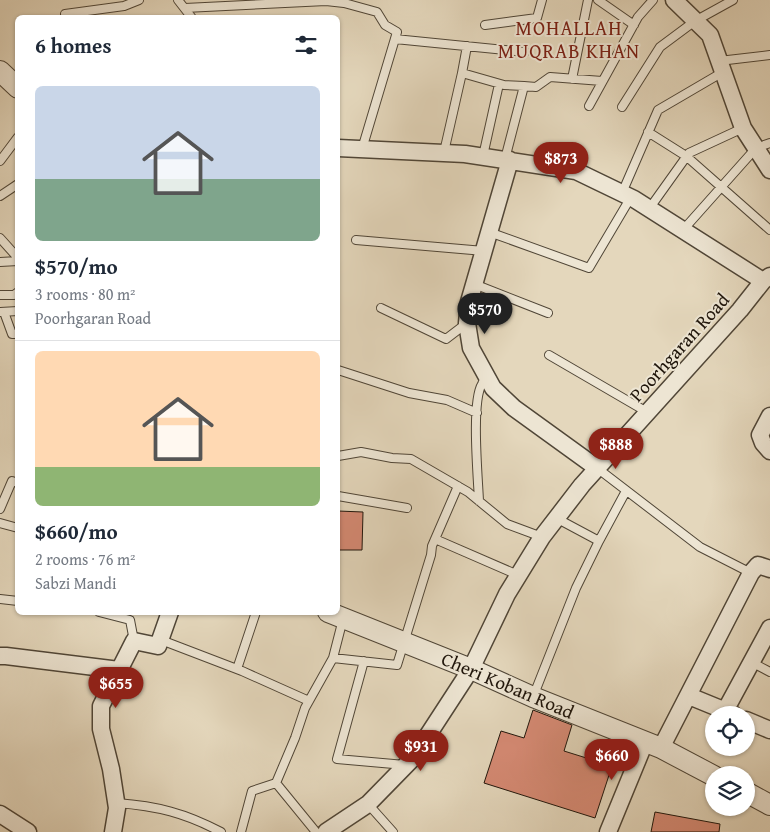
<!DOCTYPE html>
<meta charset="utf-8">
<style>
body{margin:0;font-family:"Gentium Book Plus",serif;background:#f6f6f7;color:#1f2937;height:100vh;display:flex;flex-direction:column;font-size:19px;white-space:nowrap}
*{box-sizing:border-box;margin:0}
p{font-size:16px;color:#747a83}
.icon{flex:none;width:28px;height:28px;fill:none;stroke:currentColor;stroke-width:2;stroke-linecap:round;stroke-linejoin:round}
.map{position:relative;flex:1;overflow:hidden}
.side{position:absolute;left:15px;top:15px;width:325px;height:600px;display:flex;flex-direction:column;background:#fff;border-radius:8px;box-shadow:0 1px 4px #0004}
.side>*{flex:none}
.tools{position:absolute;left:705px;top:706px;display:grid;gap:10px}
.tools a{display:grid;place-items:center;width:50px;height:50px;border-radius:50%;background:#fff;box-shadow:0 1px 4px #0004;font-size:25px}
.price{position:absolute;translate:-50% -42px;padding:0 11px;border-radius:18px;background:#8f2418;color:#fff;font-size:16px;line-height:32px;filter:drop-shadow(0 1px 2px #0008)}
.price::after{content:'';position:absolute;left:50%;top:30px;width:15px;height:11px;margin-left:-8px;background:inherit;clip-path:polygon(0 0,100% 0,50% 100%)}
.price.active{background:#222;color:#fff}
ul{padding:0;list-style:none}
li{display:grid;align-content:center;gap:10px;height:265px;padding:0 20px}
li+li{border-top:1px solid #e0e1e3}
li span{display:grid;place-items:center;height:155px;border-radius:8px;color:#555}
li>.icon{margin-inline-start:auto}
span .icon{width:90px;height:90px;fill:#fffc;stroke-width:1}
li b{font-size:21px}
h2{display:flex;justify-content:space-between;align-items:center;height:60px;padding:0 20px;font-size:21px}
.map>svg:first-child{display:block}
.building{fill:#d68a74;stroke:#1f150b}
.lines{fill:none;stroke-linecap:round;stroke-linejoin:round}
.service-casing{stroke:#504637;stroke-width:10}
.minor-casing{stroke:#504637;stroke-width:19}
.tertiary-casing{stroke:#504637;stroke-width:22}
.service{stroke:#ede5d3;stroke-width:8}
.minor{stroke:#ede5d3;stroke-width:16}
.tertiary{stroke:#ede5d3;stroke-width:20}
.labels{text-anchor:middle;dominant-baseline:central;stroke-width:4;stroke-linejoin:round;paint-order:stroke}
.street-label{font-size:19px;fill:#1f150b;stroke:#ede5d3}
.neighbourhood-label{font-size:20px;letter-spacing:1px;fill:#7a1f14;stroke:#ede5d3}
</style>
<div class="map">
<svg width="770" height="832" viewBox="0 0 770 832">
<rect width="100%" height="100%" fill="#e4d7bc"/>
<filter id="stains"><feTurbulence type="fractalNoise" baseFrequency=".004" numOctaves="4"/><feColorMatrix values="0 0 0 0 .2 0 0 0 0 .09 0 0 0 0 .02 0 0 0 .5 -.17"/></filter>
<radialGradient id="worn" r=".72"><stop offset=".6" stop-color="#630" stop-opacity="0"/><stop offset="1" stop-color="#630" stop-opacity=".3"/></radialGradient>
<!-- building -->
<path class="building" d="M 338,511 L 363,512 L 362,550 L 338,550 Z
M 533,710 L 572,725 L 564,751 L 612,766 L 595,818 L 484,783 L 501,731 L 524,738 Z
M 655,812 L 720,824 L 719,832 L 651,832 Z"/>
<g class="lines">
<defs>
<path id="service" d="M 178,0 L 192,18
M 598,0 L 634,25
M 185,8 L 326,1 L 344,3 L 377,12 L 385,25 L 397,32 L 362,149
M 65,14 L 124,6 L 139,0
M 485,25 L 537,18 L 542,0
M 395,39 L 525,52
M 719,61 L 770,55
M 462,73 L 467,46
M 572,79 L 588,0
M 589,106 L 638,17 L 653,0
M 622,107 L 660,47 L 695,21 L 733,0
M 648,132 L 686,156 L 770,230
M 444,152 L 462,73 L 504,85 L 524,86 L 536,87 L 550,77 L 602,81
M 483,156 L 499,84
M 505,159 L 524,86
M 0,161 L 18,137
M 622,193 L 658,110 L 723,72
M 0,196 L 18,184
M 649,209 L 689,153 L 743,128
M 683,230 L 756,148 L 770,143
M 489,232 L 589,268 L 631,197
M 0,238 L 18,258
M 356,240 L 484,251
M 0,262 L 18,261
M 474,284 L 548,313
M 0,295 L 14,295 L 18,292
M 381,308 L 446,339 L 467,323
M 0,312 L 18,311
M 4,312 L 12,334 L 18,334
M 549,355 L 647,412
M 338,370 L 409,393 L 447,400 L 477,413
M 338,456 L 361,452 L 392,458 L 411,459 L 468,492 L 507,524 L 542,537
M 597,468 L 700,547 L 751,573
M 338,496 L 407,508
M 479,501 C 478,477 471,402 482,384 C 483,381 485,380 487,378
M 0,509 L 12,481 L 18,483
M 0,523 L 18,528
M 435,539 L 518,575
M 599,541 L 626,491
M 0,599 L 18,601
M 99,612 L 130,620 L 134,641
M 161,640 L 242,671 L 309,701
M 333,658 L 397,665 L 431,555 L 432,546 L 458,486
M 364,661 L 337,759 L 405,765
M 751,662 L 770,672
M 237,669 L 256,612
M 533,697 L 576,588 L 599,541 L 556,518
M 276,783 L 316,832
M 117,803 C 157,806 185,813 221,832
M 368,804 L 393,832
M 241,832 L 252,791 L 276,783 L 295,738 L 305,708 L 333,658 L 343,619"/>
<path id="minor" d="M 674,0 L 710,35 L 743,128 L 770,170
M 338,148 L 465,154 L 576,171 L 634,199 L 763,281
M 510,160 L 469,302 L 467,323 L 471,348 L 493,388 L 514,408 L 597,468
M 770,416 L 760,435 L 763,443 L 770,451
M 0,656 L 6,656 L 119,670
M 689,696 L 733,714
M 725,711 L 770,628
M 746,720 L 770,730
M 661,748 L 751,573 L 758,565 L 770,569
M 0,814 L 28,832
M 113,832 L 117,808 L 111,769 L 101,729 L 101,706 L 134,641 L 158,646 L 170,612
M 326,832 L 368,804 L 413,758 L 471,669 L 507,594 L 542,537 L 582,485 L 740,310 L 763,281 L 770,276
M 608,832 L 645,742"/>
<path id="tertiary" d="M 0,71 L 18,88
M 328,612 L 471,669 L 533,697 L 661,748 L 714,776
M 746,792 L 770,805"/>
</defs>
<!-- service casing -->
<use href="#service" class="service-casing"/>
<!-- minor casing -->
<use href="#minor" class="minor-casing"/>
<!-- tertiary casing -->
<use href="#tertiary" class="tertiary-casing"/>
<!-- service -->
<use href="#service" class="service"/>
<!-- minor -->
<use href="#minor" class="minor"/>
<!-- tertiary -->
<use href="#tertiary" class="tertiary"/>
</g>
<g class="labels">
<!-- street labels -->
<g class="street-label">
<text transform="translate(679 347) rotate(-48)">Poorhgaran Road</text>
<text transform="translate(508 685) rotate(23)">Cheri Koban Road</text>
</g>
<!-- neighbourhood labels -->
<g class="neighbourhood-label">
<text x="569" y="27">MOHALLAH<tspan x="569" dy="23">MUQRAB KHAN</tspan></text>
</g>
</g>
<rect width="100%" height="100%" filter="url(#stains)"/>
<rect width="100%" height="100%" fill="url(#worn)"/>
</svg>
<div class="tools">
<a><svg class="icon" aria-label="locate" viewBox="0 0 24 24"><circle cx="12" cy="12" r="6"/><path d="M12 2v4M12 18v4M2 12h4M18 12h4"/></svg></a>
<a><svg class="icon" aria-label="layers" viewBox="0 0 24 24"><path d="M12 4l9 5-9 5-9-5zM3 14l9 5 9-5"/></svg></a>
</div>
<b class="price" style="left:561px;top:184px">$873</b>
<b class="price active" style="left:485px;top:335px">$570</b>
<b class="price" style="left:616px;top:470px">$888</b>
<b class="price" style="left:116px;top:709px">$655</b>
<b class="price" style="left:421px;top:772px">$931</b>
<b class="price" style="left:612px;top:781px">$660</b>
<section class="side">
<h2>6 homes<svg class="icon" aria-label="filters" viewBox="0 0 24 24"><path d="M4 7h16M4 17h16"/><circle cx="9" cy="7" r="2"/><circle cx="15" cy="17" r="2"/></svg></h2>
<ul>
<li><span style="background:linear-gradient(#c9d6e8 60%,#7fa58c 0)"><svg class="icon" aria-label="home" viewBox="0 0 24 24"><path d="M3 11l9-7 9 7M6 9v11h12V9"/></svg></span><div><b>$570/mo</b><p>3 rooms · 80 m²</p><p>Poorhgaran Road</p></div></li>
<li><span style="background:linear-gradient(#ffd9b3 75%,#8fb573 0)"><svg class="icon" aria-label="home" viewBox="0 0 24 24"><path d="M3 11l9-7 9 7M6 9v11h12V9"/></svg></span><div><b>$660/mo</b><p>2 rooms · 76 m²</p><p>Sabzi Mandi</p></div></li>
</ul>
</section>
</div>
